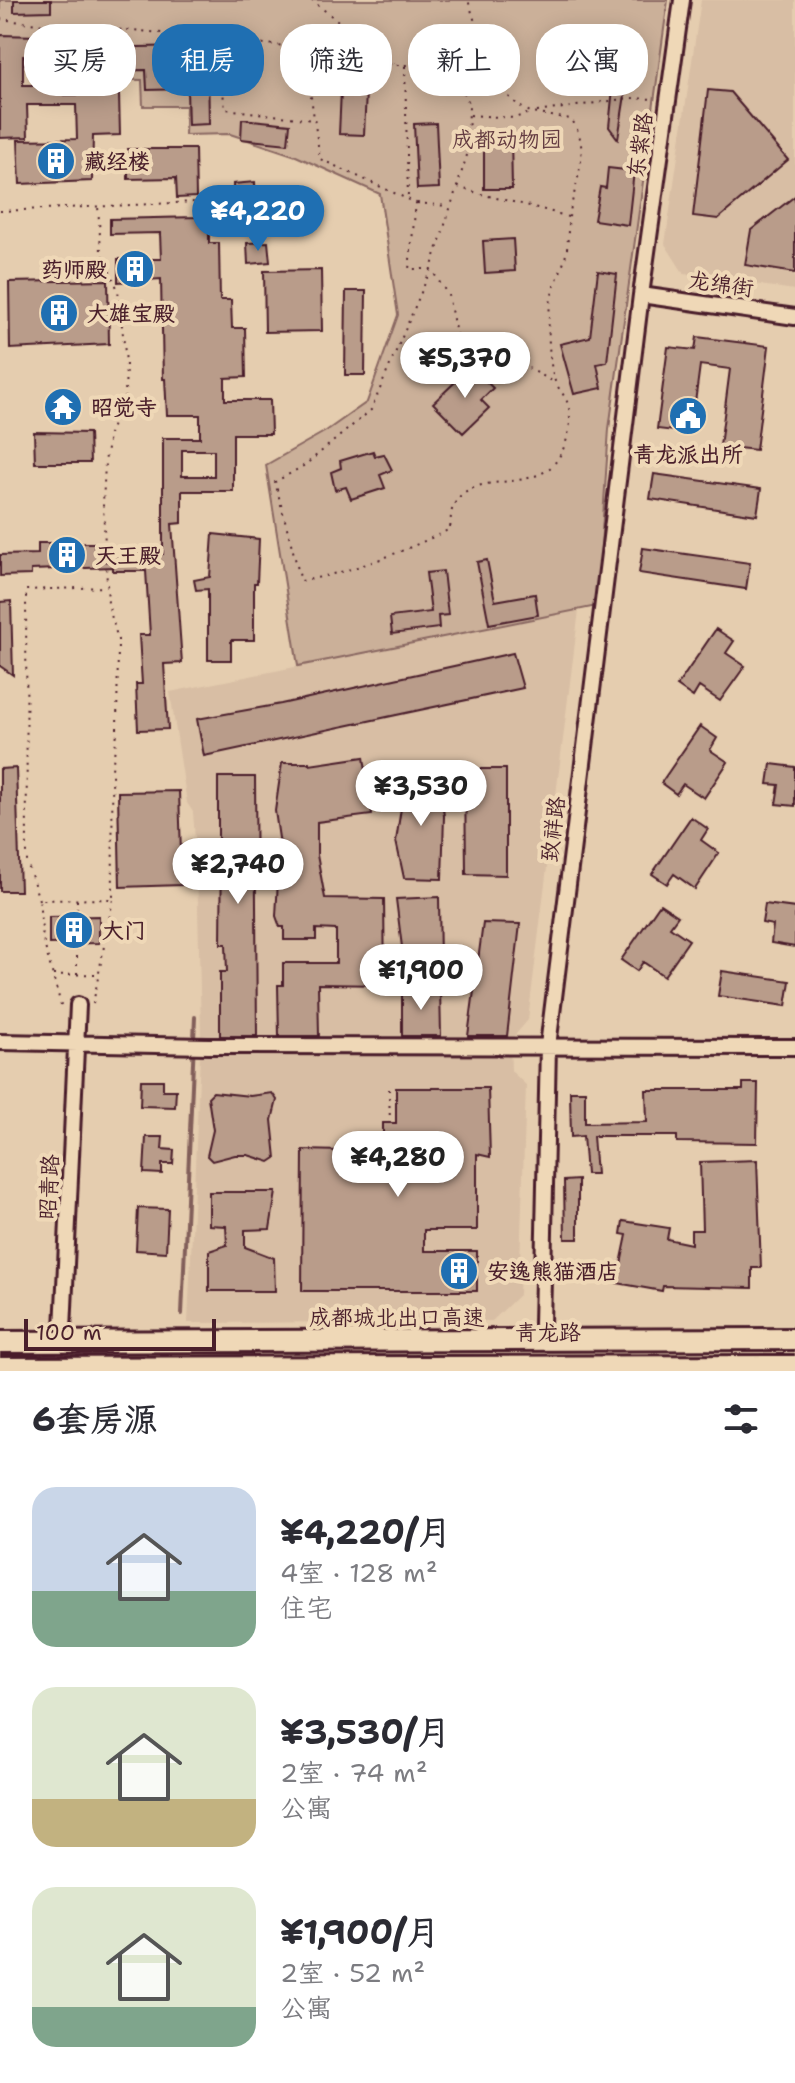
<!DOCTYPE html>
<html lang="zh">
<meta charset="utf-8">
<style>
body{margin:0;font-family:"Shantell Sans","LXGW WenKai TC",sans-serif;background:#f2f2f3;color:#2b2b33;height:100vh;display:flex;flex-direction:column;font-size:30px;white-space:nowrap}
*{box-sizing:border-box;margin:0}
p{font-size:26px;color:#7c7c81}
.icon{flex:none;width:44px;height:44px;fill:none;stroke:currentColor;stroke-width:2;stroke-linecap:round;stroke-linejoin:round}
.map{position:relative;height:1371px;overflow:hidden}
.drawer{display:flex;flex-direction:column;background:#fff;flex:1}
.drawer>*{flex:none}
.top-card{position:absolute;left:24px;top:24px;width:748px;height:72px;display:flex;gap:16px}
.scale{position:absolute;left:24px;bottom:20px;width:192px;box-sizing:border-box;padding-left:8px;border:4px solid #4a1f2b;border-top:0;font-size:22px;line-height:28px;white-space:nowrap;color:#4a1f2b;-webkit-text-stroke:6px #efd8b7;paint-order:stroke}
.price{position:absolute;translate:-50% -68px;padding:0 18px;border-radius:28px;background:#fff;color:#222;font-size:26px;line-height:52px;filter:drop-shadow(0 2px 4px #0008)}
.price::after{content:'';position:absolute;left:50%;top:48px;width:24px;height:18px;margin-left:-12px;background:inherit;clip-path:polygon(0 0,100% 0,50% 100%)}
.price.active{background:#1f6fb2;color:#fff}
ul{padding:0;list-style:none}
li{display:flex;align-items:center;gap:24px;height:200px;padding:0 32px}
li span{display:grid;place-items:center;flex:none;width:224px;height:160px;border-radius:24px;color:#555}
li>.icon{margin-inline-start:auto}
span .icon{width:96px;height:96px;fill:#fffc;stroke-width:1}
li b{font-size:34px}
h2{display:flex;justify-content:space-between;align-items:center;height:96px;padding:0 32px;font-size:34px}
.pill{padding:0 28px;border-radius:32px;background:#fff;box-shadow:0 4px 20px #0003;font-size:28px;line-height:72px}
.pill.active{background:#1f6fb2;color:#fff}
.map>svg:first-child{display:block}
.built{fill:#d8bea4}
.green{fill:#cbb099;stroke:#8a6862;stroke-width:2}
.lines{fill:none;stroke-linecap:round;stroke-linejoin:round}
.stream{stroke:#825e5a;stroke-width:4}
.building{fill:#b99c8a;stroke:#4a1f2b;stroke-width:2;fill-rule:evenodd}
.minor-casing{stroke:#4a1f2b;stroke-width:20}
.path{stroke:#4a1f2b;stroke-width:2;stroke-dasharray:2 6;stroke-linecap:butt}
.minor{stroke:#efd8b7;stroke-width:14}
.highway-bridge-casing{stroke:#4a1f2b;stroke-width:26;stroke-linecap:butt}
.highway-bridge{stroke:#efd8b7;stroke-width:20}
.labels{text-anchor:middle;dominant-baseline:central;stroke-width:8;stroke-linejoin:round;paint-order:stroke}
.park-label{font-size:22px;fill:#643c41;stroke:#efd8b7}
.street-label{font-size:22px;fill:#4a1f2b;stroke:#efd8b7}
.poi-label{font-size:22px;font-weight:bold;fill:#4a1f2b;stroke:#efd8b7;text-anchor:start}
</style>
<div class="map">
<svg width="795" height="1371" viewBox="0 0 795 1371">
<rect width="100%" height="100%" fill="#e5cdaf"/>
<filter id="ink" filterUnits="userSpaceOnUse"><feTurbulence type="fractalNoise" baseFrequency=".0125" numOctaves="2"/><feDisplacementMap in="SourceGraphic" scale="16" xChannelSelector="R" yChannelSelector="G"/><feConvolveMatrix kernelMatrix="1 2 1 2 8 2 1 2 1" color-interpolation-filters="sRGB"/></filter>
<g filter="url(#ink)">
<!-- built -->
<path class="built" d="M 701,0 L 795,0 L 795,290 L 684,274 L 665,244 Z
M 579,610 L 528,1020 L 510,1041 L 511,1071 L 526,1085 L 519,1295 L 492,1321 L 188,1323 L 201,1032 L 197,867 L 193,812 L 187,803 L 170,692 Z"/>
<!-- green -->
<path class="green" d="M 0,0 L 668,0 L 609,429 L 597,606 L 298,666 L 266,465 L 326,431 L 367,402 L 398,315 L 380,194 L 296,156 L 230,134 L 185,135 L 186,106 L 143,106 L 142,80 L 81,79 L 77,66 L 0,63 Z"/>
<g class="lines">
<!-- stream -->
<path class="stream" d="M 182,1314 L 195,1017"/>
</g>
<!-- building -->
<path class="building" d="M 14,0 L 51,0 L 51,11 L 14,12 Z
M 0,35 L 38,36 L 37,57 L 23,56 L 23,85 L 48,85 L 48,91 L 65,91 L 65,95 L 119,94 L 120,135 L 93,136 L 92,181 L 20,184 L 18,140 L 77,139 L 76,105 L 27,105 L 28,137 L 0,138 Z
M 190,46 L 191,63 L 208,63 L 209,124 L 188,125 L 187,89 L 147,90 L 146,70 L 86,71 L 86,48 Z
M 628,76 L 618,139 L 609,127 L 613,88 Z
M 341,90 L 366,91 L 364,135 L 339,134 Z
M 708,90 L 730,92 L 788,160 L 718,219 L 693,216 Z
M 242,119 L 290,124 L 288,144 L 241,139 Z
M 436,123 L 439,188 L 417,189 L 414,124 Z
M 511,135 L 512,189 L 484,189 L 484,136 Z
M 128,149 L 195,149 L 196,197 L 177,198 L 176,178 L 128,179 Z
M 608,168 L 634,171 L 628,225 L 594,220 L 600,187 L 606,188 Z
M 255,182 L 256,210 L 234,212 L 233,184 Z
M 795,196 L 795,273 L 745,265 L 751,230 Z
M 197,212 L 209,212 L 209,243 L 219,243 L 220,300 L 231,300 L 232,328 L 245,328 L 246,377 L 225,378 L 225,400 L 270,400 L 271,434 L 233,434 L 233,491 L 182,491 L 182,523 L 172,524 L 182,663 L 164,664 L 168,729 L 138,730 L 136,684 L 142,684 L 139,635 L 150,635 L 146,571 L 113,571 L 113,567 L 31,570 L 31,575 L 0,576 L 0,555 L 38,554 L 38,543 L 94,543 L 95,553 L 163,554 L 163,438 L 200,438 L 200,415 L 167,415 L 165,379 L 163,379 L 161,279 L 118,282 L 118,259 L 161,259 L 160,233 L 110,234 L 110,219 L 198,217 ZM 182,450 L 214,450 L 214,476 L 182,476 Z
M 513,239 L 515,271 L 485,273 L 483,241 Z
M 268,242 L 270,262 L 248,264 L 247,243 Z
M 321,270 L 322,331 L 265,332 L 264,271 Z
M 598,271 L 617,274 L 607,362 L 597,364 L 602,388 L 574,394 L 560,344 L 590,337 Z
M 108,280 L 109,344 L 10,349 L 9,282 Z
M 346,291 L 366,291 L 365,375 L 345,375 Z
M 697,337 L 769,346 L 756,450 L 720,446 L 730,369 L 700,365 L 691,433 L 657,429 L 668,347 L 695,350 Z
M 471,367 L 493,388 L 481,400 L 489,408 L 463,433 L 433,403 Z
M 34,432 L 89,433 L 90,463 L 35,463 Z
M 373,451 L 375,456 L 384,454 L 392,470 L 380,475 L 385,488 L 351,499 L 346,487 L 335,490 L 331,472 L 341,468 L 340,461 Z
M 654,474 L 761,489 L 757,515 L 650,499 Z
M 213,534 L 259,539 L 257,583 L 254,583 L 254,640 L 231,640 L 231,660 L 208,660 L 208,589 L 196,590 L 194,580 L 210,577 Z
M 643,548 L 750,563 L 746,589 L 639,573 Z
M 487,560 L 495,601 L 535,594 L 538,615 L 489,624 L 477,562 Z
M 443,571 L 448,615 L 438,616 L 439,628 L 392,634 L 390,617 L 431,612 L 426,573 Z
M 11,601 L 13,675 L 0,666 L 0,602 Z
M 716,629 L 734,641 L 726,653 L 745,666 L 720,701 L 699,687 L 693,697 L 677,686 Z
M 513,653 L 523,688 L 204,756 L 197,719 L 281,704 Z
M 700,726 L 717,738 L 710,750 L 728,762 L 704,798 L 683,784 L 676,794 L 661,783 Z
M 364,757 L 372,815 L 317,822 L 317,855 L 325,898 L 384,899 L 385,985 L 318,984 L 319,1036 L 279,1036 L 278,985 L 283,985 L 283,963 L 336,963 L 336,930 L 316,929 L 316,940 L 284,940 L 284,927 L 280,927 L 276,916 L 280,845 L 275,811 L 282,763 L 309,763 L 310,765 Z
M 771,764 L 795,767 L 795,806 L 776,804 L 779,785 L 768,784 Z
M 16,768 L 20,891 L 0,891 L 0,769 Z
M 465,769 L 506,769 L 506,875 L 466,874 Z
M 406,775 L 439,775 L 444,816 L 442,879 L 404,878 L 396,841 Z
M 218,777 L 255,777 L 257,1036 L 220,1036 L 220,972 L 227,972 L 226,944 L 221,944 L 222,845 L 218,845 Z
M 179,791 L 182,885 L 120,887 L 118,792 Z
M 691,817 L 708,829 L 701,840 L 719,853 L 695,889 L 674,874 L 667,884 L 652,874 Z
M 439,897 L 440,962 L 404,963 L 396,899 Z
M 660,904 L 678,916 L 670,927 L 689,940 L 664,976 L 643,962 L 637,971 L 621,960 Z
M 765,904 L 795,908 L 795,947 L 771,943 L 773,925 L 762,923 Z
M 99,916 L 99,943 L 49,944 L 49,917 Z
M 483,923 L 520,924 L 507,1036 L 468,1036 Z
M 722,971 L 790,981 L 786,1006 L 718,996 Z
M 402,987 L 440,987 L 441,1036 L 402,1036 Z
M 141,1080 L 163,1080 L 163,1090 L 176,1090 L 175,1107 L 140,1106 Z
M 743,1083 L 758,1083 L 757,1143 L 677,1142 L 677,1136 L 593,1136 L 596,1174 L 586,1174 L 583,1136 L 571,1137 L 570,1091 L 585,1091 L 585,1123 L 647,1122 L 646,1090 L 743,1090 Z
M 396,1088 L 488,1088 L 490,1157 L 477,1154 L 477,1230 L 424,1230 L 424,1251 L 477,1251 L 477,1291 L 302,1291 L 303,1150 L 383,1152 L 383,1123 L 396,1123 Z
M 213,1092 L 250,1096 L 272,1093 L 277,1100 L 272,1120 L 276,1158 L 270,1162 L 248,1155 L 235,1155 L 212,1161 L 207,1156 L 213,1130 L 208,1097 Z
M 146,1137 L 163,1137 L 162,1149 L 174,1150 L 173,1164 L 162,1164 L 162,1174 L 144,1173 Z
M 757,1160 L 761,1268 L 752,1268 L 752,1288 L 663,1286 L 662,1291 L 617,1283 L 627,1235 L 621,1234 L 623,1221 L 669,1228 L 667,1239 L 691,1244 L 691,1230 L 702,1230 L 700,1162 Z
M 578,1180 L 578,1239 L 565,1239 L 564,1181 Z
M 209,1192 L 276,1192 L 270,1229 L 245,1230 L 245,1247 L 274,1258 L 275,1291 L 209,1291 L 209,1251 L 227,1245 L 226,1226 L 209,1225 Z
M 138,1208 L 168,1209 L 166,1252 L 136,1250 Z"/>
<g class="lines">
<defs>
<path id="minor" d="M 641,295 L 795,317
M 0,1042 L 208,1046 L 795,1047
M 20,1349 L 62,1356 L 795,1352
M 62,1351 L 78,1005
M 541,1371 L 548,1046 L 641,295 L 682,0"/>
</defs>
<!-- minor casing -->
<use href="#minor" class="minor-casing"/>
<!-- path -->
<path class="path" d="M 311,0 L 394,64
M 0,19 L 73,29 L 132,30 L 304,48 L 395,65 L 439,65 L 449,71 L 459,83 L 469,103 L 468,152 L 431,269 L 371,410 L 305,465 L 275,482 L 301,581 C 352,572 403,552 450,529 C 451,522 450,511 454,505 C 472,467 535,497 559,457 C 569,440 574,417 566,399 C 562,392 556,386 554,378 C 548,359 547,319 551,299 C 554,283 563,269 566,254 C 569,242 567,229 569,217 C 574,185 593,148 571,119 L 532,113 L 519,106 L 495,84 L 468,0
M 217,40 L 225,109 L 312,120
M 304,49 L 320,159 L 416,203 L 409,269 L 431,269 L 448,295 L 456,334 L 495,350 L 554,382
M 405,66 L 408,199
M 537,112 L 629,98 L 653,99
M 470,115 L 514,118 L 530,113
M 458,187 C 494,199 532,205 568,217
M 417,203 L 447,206
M 0,211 L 218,201
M 39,900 L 27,862 L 26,590 L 106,587
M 77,974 L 77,900
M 53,975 L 98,974
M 93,1004 L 113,899
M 61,1005 L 43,940 L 39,900 L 113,899 L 112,769 L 117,733 L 118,640 L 108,604 L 103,505 L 105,463 L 109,434 L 125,396 L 126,362 L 118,290 L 101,251 L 98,206
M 389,1089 L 390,1123"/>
<!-- minor -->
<use href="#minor" class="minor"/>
<defs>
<path id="highway-bridge" d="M 0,1342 L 795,1339
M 0,1368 L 795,1366"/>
</defs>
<!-- highway-bridge casing -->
<use href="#highway-bridge" class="highway-bridge-casing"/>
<!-- highway-bridge -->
<use href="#highway-bridge" class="highway-bridge"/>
</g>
</g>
<!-- icons -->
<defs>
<symbol id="building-disc" viewBox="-11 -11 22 22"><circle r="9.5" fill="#1f6fb2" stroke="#efd8b7"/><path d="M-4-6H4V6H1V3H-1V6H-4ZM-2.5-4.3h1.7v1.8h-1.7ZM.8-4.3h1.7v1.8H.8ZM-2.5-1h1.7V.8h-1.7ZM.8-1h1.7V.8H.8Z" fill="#fff"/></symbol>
<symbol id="temple-disc" viewBox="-11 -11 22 22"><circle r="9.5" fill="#1f6fb2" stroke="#efd8b7"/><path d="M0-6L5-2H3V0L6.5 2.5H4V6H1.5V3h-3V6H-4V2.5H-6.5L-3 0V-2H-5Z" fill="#fff"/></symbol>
<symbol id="civic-disc" viewBox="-11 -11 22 22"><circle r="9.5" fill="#1f6fb2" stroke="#efd8b7"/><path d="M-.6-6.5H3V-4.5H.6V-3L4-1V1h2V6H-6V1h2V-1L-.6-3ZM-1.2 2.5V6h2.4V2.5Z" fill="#fff"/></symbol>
</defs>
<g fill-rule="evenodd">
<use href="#building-disc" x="34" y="139" width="44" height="44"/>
<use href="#building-disc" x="113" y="247" width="44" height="44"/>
<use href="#building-disc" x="37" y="291" width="44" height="44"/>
<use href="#temple-disc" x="41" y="385" width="44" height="44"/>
<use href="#civic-disc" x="666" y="394" width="44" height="44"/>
<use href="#building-disc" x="45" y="533" width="44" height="44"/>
<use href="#building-disc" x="52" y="908" width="44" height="44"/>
<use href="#building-disc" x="437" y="1249" width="44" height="44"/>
</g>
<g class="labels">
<!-- park labels -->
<g class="park-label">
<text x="507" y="139">成都动物园</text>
</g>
<!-- street labels -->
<g class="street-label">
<text transform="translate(640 145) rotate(-82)">东紫路</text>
<text transform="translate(721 284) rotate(8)">龙绵街</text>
<text transform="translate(553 829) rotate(-83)">致祥路</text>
<text transform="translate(49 1187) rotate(-87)">昭青路</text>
<text x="397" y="1317">成都城北出口高速</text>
<text x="548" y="1332">青龙路</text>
</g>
<!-- poi labels -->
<g class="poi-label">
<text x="84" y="161">藏经楼</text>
<text x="107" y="269" text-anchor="end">药师殿</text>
<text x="87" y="313">大雄宝殿</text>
<text x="91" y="407">昭觉寺</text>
<text x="688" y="454" text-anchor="middle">青龙派出所</text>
<text x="95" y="555">天王殿</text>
<text x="102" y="930">大门</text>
<text x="487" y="1271">安逸熊猫酒店</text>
</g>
</g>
</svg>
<div class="scale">100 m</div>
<b class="price active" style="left:258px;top:253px">¥4,220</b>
<b class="price" style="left:465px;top:400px">¥5,370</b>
<b class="price" style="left:421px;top:828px">¥3,530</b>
<b class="price" style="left:238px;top:906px">¥2,740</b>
<b class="price" style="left:421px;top:1012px">¥1,900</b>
<b class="price" style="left:398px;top:1199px">¥4,280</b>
<div class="top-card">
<a class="pill">买房</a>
<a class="pill active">租房</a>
<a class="pill">筛选</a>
<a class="pill">新上</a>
<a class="pill">公寓</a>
</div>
</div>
<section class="drawer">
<h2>6套房源<svg class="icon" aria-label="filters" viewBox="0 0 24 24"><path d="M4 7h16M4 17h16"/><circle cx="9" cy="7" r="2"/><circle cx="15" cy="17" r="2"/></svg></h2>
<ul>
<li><span style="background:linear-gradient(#c9d6e8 65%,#7fa58c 0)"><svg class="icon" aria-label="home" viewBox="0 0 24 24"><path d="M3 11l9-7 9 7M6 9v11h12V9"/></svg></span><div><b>¥4,220/月</b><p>4室 · 128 m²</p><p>住宅</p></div></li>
<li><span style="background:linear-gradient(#dfe7d0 70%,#c2b280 0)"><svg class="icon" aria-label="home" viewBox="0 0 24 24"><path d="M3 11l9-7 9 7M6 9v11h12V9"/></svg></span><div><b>¥3,530/月</b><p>2室 · 74 m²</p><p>公寓</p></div></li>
<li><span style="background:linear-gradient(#dfe7d0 75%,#7fa58c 0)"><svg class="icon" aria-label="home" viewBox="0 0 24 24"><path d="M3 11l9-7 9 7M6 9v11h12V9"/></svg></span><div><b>¥1,900/月</b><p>2室 · 52 m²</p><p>公寓</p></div></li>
</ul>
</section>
